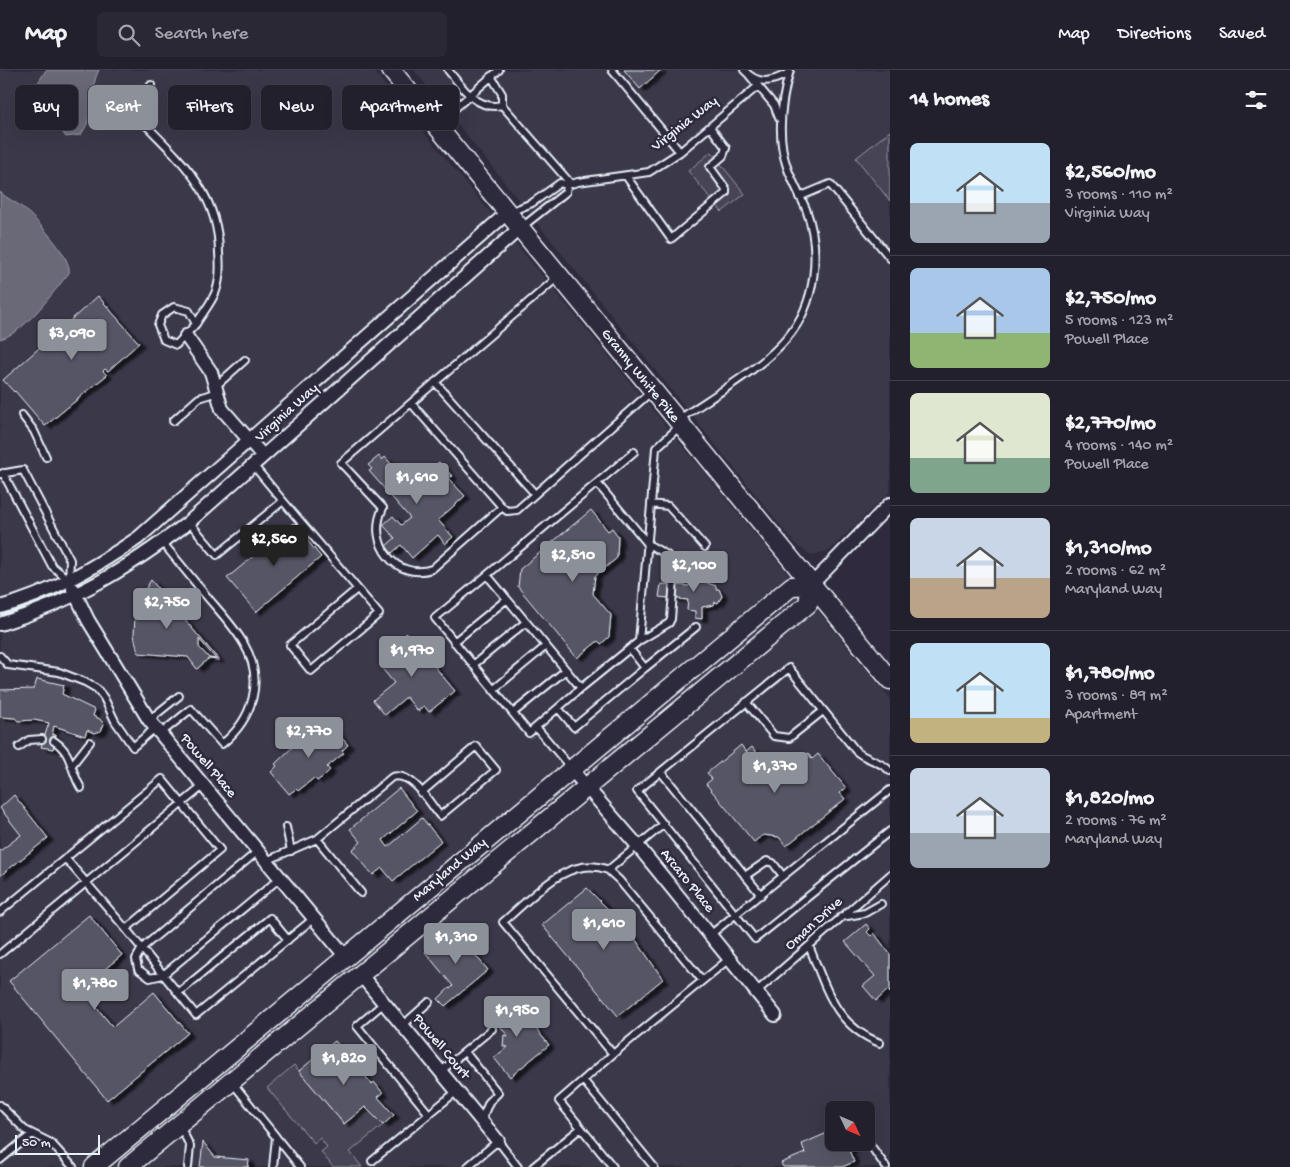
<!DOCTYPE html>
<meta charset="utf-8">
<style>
body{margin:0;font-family:"Gochi Hand",sans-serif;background:#2b2836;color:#f1f3f6;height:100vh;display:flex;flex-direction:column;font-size:19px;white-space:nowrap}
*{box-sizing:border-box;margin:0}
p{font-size:16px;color:#a3a3aa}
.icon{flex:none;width:28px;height:28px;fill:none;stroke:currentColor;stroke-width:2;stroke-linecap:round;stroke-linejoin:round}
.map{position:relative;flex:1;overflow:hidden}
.side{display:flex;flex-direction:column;background:#23202e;width:400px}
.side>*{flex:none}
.banner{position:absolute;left:15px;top:15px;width:475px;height:45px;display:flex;gap:10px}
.needle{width:32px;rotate:134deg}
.controls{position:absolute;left:825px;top:1031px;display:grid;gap:10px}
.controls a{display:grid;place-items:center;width:50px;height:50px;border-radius:8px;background:#23202e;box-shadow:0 5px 20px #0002,0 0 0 1px #403e4a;font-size:25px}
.scale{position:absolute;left:15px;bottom:12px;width:85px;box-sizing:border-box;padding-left:5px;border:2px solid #e8f1f8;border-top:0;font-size:14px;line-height:18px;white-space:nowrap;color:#e8f1f8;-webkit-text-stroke:4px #2f2a3d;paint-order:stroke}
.price{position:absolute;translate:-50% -42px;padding:0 11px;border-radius:5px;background:#8c9099;color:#fff;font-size:16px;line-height:32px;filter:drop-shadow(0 1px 2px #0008)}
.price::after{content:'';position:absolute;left:50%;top:30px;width:15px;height:11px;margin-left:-8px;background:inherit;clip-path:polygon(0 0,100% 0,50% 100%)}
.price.active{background:#222;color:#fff}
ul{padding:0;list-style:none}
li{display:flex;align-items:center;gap:15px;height:125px;padding:0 20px}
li+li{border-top:1px solid #403e4a}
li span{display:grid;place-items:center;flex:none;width:140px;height:100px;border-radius:8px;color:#555}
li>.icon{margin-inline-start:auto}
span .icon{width:60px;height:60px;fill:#fffc;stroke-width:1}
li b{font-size:21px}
h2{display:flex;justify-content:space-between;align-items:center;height:60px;padding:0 20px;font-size:21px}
.pill{padding:0 18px;border-radius:8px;background:#23202e;box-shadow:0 5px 20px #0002,0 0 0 1px #403e4a;font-size:18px;line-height:45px}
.pill.active{background:#8c9099;color:#fff}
header{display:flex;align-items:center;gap:30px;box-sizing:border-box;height:70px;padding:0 25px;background:#23202e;border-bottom:1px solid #403e4a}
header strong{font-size:24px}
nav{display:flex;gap:28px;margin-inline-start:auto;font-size:18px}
.search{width:350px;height:45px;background:#2b2836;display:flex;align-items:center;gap:12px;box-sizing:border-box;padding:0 18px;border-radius:8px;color:#a3a3aa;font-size:19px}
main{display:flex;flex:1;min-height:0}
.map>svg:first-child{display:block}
.built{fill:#3b3749;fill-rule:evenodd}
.green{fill:#464455;stroke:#979aa6}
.water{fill:#696978;stroke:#9c9fab}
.building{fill:#575565;stroke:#e8f1f8;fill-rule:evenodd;filter:url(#shadow)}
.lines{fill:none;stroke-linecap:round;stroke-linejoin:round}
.service-casing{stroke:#e8f1f8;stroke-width:10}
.minor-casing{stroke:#e8f1f8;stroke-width:16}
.secondary-casing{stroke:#e8f1f8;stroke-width:21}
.service{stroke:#2f2a3d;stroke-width:6}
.minor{stroke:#2f2a3d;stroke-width:12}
.secondary{stroke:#2f2a3d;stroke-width:18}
.labels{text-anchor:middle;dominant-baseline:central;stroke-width:5;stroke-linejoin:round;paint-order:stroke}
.street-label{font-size:15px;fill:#e8f1f8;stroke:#2f2a3d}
</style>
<header>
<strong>Map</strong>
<div class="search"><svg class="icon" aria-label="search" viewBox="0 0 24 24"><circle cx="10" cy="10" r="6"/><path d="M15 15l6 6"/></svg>Search here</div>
<nav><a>Map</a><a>Directions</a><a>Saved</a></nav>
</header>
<main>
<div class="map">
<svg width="890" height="1097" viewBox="0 0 890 1097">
<defs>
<filter id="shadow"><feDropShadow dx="5.5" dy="3" stdDeviation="1" flood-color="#0009"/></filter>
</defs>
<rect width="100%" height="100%" fill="#2f2a3d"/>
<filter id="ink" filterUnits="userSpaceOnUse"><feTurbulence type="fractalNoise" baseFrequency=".02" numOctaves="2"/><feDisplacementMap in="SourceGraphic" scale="10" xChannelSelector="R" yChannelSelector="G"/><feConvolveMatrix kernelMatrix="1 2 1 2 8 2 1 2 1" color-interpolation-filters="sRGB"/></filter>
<g filter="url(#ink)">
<!-- built -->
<path class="built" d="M 0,0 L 373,0 L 890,628 L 890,1097 L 0,1097 ZM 834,1040 L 866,1040 L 866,1072 L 834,1072 Z
M 414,0 L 890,0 L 890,422 L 829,481 L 811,485 L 796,475 Z"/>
<!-- green -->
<path class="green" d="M 890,61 L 890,131 L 856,88 Z
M 711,82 L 745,124 L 722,142 L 688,101 Z
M 294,995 L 344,1054 L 365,1037 L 383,1055 L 350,1082 L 362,1097 L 333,1097 L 321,1082 L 327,1077 L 320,1068 L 314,1073 L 267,1018 Z"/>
<!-- water -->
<path class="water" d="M 46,0 L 99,0 C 88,21 96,48 80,65 L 66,67 L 46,40 L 36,16 Z
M 0,122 C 7,129 16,132 23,138 C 35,148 73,188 69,203 C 53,222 25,263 0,269 Z"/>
<!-- building -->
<path class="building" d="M 624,0 L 661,0 L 640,19 Z
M 98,226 L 139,273 L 108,301 L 105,299 L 103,301 L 107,305 L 45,356 L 15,321 L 14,322 L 3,310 Z
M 379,386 L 382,390 L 385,387 L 415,420 L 429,408 L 425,404 L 439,392 L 452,406 L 449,409 L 465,426 L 438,450 L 453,467 L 445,474 L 438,465 L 412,488 L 401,475 L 392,483 L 386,476 L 395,468 L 383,455 L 393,446 L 401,455 L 410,448 L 369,401 L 372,399 L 368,395 Z
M 591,440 L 608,461 L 612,458 L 618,466 L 617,488 L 595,506 L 593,524 L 611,545 L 609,567 L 601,574 L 598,571 L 577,588 L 518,517 L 520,499 Z
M 293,453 L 321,487 L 256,542 L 227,508 L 268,474 L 264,470 L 273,462 L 277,466 Z
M 699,500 L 707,500 L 705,512 L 716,516 L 716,519 L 719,519 L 722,526 L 718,533 L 715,532 L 714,535 L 702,537 L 702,549 L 695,548 L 695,541 L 687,540 L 688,530 L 659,527 L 661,514 L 689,516 L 690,506 L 698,507 Z
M 151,510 L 219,590 L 208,589 L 197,599 L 188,587 L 138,583 L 134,565 L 135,546 L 141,526 ZM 199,569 L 216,589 L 209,588 L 199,577 Z
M 407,563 L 455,621 L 429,642 L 424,636 L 418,641 L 406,627 L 385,645 L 373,630 L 394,613 L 380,596 L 390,588 L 384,582 Z
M 37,609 L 64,615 L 62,624 L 95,640 L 93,646 L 100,649 L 104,654 L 101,661 L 94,663 L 87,660 L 85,666 L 54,656 L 52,665 L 56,665 L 53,679 L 41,677 L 49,653 L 34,650 L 18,651 L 15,648 L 0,647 L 0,620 L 34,619 Z
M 329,653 L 348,675 L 342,681 L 344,683 L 327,697 L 330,700 L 324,706 L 317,711 L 314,708 L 298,721 L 296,719 L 289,724 L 271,702 L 277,696 L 275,694 L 300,670 L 321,655 L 323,658 Z
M 741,675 L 746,682 L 752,677 L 770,699 L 786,701 L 808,683 L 812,689 L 818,684 L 846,718 L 840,723 L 845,729 L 786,776 L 779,767 L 763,765 L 754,772 L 706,714 L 712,709 L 707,703 Z
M 399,718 L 417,741 L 383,770 L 388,777 L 422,748 L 441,771 L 393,811 L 382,798 L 373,805 L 352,780 L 361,772 L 350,759 Z
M 14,725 L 48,768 L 0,806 L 0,781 L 21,765 L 0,738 Z
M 587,818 L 629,860 L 663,909 L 618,946 L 542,855 Z
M 89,845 L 122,885 L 81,919 L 113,957 L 154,922 L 188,963 L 107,1030 L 9,911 Z
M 866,854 L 870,859 L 867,862 L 871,866 L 874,863 L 890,884 L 890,923 L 888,920 L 876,931 L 863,916 L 875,906 L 845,872 Z
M 453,859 L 488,900 L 445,936 L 438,929 L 449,918 L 450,919 L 453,916 L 425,882 Z
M 511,928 L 549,975 L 510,1007 L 494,988 L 507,977 L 503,976 L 504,965 L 508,966 L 491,945 Z
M 335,971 L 372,1014 L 374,1012 L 383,1023 L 378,1027 L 394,1045 L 383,1055 L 365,1037 L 344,1054 L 299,1001 Z
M 834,1060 L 834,1072 L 851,1072 L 854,1078 L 849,1080 L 854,1092 L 842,1097 L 783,1097 L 781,1093 L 805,1083 L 802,1074 Z
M 203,1072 L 215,1087 L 249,1090 L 248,1097 L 200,1097 Z"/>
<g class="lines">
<defs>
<path id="service" d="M 448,0 C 462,17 477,41 502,35
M 612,0 L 680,82
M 744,0 C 758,16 772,12 789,3
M 749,5 L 774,35 L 779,48
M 491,6 L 502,24 L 502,35
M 151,15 L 140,49 C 179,89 219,122 219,183 C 220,194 220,210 216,221 C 212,232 202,244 196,254
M 502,35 L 571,114
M 436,55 L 499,0
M 626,106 L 671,169 L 726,123 L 726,119 L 710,97 L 723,86 L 726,78 L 710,57
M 799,127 L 830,114 L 890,188
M 510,142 L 532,133 L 560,113 L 567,115 L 578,112 L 649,102 L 680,82 L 758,16
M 522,157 L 566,122 L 567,115
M 558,207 L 341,393 L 383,438 C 366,473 396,511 432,499 L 502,437 L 507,441 L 517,440 L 652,321
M 174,237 L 189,241 L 196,254 L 176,275 L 164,270 L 158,255 L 162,245 Z
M 435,312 L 535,424
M 217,315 L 245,290
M 411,333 L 502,437
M 22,345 L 34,361 L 46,387
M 678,350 C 711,327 761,299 787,268 C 817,233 821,180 806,139 C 800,125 792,111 787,97 C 776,65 781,31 790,0
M 173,351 L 199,328 L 218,322
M 3,403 L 52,496 L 69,510
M 0,404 L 23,400 L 70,490 L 69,510
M 597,413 L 634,382
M 283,431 L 379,544 L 311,601 L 290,575 L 357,519
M 651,434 L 668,436 L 705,477
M 189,452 L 217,485 L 283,431 L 253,395
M 487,505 L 435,548 L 529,663 L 536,657
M 639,571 L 656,378 L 680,356
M 454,572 L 507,529
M 0,586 L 8,595 L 59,602 L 85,612 L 97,619 L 104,628 L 115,651 L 133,677 L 155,658
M 473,595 L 526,552
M 645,598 L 696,557
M 493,620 L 546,576
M 746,632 L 774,666 L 789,668 L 823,641
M 558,638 L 581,618 L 487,505 L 597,413 L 648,474 L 667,485 L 675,496 L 671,549 L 669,553 L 639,571 L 581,618
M 513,643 L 566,600
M 149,650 L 179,626
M 160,664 L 191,639 L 222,674 C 253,649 265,610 244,574 C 235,558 221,543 209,529 C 193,510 178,491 162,472
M 54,671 C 73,683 70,701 81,718
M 19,677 L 29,670 L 42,669
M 72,695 L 90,672
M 571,698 L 536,657 L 558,638 L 574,657 L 645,598 L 630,579
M 890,701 C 881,691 866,690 856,681 L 789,598 L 637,721 L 755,869 L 890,761
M 661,702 L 761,825
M 286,757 L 291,781
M 317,769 L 392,707 C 412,701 429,732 440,746 L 496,700 L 476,676 L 421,723
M 258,781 L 142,878 L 136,889 L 138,899 L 150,908 L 163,905 L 280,808
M 266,791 L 317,769 L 361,823
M 608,800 L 619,810 L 702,910
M 745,806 L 767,791 L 773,793 L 783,806
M 0,842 L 162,709 L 220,780 L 126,859 L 66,789
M 841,847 L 865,843 L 881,834
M 126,859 L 196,945 L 313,849
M 710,865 L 890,720
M 809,876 C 826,917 834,955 880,973
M 0,884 L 203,716
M 756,922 L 890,805
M 178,923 L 270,848 L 288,870
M 384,933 L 357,956 L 429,1044
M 402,956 L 429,932
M 465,982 L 498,1023 L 489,1032 L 481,1051
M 613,984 L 729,889
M 440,1002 L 492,959
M 583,1010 L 654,1097
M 231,1011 L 276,1067 L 273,1097
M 0,1035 L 25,1060 L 51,1073 L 73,1097
M 180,1056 L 190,1076 L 188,1097
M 276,1067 L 300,1097
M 866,1069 L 886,1097
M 0,1090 L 32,1064
M 372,1091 L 457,1021
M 467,1097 L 498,1071 L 518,1097
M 533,1097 L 581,1058
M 613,1097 L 559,1031 L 613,984 L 503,852 C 531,829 568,783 608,800 L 664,754"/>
<path id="minor" d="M 186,266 L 211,302 L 222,339 L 263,386
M 811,515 L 890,434
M 73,519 L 88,550 L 149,650 L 346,887
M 0,537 C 50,524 95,497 138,468 L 507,143
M 0,554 C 75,531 127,499 189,452 L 520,158
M 571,699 L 637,775 L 775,945
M 360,904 L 498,1071"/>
<path id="secondary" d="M 391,0 L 890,610
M 94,1097 L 792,516 L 811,515
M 128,1097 L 808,534 L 811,515"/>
</defs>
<!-- service casing -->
<use href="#service" class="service-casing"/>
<!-- minor casing -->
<use href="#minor" class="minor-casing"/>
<!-- secondary casing -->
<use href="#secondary" class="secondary-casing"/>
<!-- service -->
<use href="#service" class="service"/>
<!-- minor -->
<use href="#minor" class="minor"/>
<!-- secondary -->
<use href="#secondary" class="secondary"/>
</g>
</g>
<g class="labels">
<!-- street labels -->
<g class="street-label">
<text transform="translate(685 54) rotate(-38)">Virginia Way</text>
<text transform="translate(640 306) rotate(51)">Granny White Pike</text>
<text transform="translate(287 343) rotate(-42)">Virginia Way</text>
<text transform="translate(208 696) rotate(50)">Powell Place</text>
<text transform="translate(450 800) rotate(-40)">Maryland Way</text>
<text transform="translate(687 811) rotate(51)">Arcaro Place</text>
<text transform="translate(814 854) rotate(-42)">Oman Drive</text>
<text transform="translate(441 977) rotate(50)">Powell Court</text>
</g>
</g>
</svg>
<div class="controls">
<a><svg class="needle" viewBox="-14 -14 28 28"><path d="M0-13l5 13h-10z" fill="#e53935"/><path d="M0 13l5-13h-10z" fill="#a3a3aa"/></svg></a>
</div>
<div class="scale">50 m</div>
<b class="price" style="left:72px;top:291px">$3,090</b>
<b class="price" style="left:417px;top:435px">$1,610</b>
<b class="price active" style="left:274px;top:497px">$2,560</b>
<b class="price" style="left:573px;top:513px">$2,510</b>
<b class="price" style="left:694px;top:523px">$2,100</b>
<b class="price" style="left:167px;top:560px">$2,750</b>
<b class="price" style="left:412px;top:608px">$1,970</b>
<b class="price" style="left:309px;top:689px">$2,770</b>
<b class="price" style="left:775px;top:724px">$1,370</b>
<b class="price" style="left:604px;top:881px">$1,610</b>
<b class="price" style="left:456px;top:895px">$1,310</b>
<b class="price" style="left:95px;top:941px">$1,780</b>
<b class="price" style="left:517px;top:968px">$1,950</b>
<b class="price" style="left:344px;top:1016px">$1,820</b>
<div class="banner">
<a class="pill">Buy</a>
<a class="pill active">Rent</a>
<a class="pill">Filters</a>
<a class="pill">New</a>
<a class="pill">Apartment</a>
</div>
</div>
<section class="side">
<h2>14 homes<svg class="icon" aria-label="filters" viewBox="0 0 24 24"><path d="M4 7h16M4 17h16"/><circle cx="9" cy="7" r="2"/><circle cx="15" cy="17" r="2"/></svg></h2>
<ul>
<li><span style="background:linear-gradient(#bfe0f5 60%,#9aa5b1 0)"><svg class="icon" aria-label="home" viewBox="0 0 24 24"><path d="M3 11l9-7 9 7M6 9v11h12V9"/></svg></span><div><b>$2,560/mo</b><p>3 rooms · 110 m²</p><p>Virginia Way</p></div></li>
<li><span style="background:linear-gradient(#a9c7e8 65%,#8fb573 0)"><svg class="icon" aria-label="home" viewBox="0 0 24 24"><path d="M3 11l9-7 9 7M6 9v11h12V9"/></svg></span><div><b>$2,750/mo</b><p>5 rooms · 123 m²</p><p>Powell Place</p></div></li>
<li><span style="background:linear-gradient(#dfe7d0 65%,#7fa58c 0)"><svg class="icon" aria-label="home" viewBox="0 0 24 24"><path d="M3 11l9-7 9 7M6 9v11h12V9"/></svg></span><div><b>$2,770/mo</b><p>4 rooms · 140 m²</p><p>Powell Place</p></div></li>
<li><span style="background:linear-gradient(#c9d6e8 60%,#b9a48a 0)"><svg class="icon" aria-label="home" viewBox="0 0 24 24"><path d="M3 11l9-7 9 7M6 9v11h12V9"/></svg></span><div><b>$1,310/mo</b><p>2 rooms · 62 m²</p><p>Maryland Way</p></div></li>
<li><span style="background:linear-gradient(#bfe0f5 75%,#c2b280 0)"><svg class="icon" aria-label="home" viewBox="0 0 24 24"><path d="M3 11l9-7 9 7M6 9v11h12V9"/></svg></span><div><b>$1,780/mo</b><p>3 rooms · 89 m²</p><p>Apartment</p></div></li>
<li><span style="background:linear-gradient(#c9d6e8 65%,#9aa5b1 0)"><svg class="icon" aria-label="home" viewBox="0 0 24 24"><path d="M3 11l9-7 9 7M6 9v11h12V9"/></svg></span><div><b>$1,820/mo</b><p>2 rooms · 76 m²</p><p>Maryland Way</p></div></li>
</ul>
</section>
</main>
